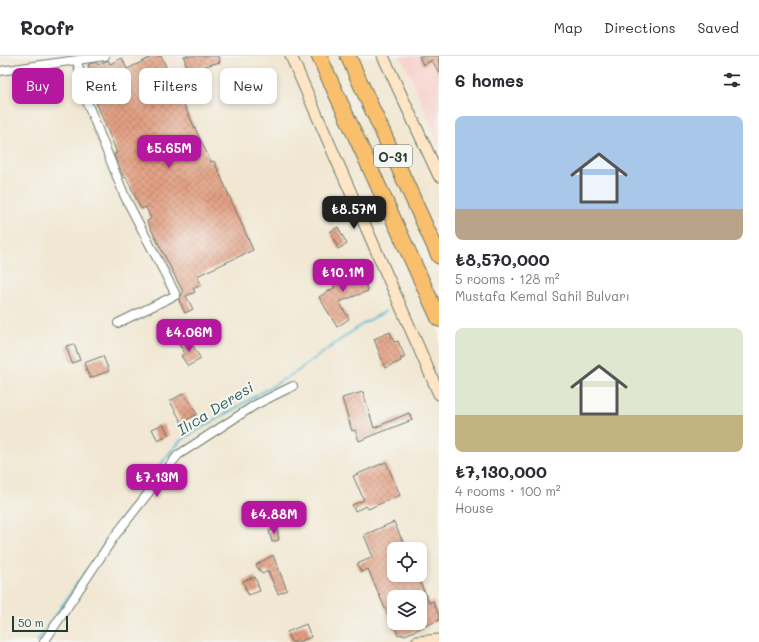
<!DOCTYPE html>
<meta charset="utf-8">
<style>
body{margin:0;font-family:Mali,sans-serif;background:#f7f7f7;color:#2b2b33;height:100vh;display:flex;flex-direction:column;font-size:15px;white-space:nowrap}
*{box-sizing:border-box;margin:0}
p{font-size:13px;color:#7c7c81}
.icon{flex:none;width:22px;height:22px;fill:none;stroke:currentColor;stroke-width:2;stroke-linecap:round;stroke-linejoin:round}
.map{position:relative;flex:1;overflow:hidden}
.drawer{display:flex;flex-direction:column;background:#fff;width:320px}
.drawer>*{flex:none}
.top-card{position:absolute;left:12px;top:12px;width:367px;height:36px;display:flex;gap:8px}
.buttons{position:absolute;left:387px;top:486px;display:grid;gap:8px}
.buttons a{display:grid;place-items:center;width:40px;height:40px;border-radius:8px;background:#fff;box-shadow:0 2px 6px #0003;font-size:20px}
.scale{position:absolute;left:12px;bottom:10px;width:56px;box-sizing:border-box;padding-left:4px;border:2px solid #1f3d34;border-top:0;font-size:11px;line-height:14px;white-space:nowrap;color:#1f3d34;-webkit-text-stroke:3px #f6f6f2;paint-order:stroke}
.price{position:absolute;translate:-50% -34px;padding:0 9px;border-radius:8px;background:#b5179e;color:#fff;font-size:13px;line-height:26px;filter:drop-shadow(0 1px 2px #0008)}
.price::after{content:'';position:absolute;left:50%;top:24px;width:12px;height:9px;margin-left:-6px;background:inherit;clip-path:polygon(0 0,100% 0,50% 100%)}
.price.current{background:#222;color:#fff}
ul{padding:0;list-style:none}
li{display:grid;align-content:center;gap:8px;height:212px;padding:0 16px}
li span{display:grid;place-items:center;height:124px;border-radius:8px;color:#555}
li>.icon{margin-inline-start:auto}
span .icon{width:72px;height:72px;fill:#fffc;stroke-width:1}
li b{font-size:17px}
h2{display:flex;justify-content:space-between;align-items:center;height:48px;padding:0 16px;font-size:17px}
.pill{padding:0 14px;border-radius:8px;background:#fff;box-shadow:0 2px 6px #0003;font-size:14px;line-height:36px}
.pill.current{background:#b5179e;color:#fff}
header{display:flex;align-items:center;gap:24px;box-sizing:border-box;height:56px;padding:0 20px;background:#fff;border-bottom:1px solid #e1e1e2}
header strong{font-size:19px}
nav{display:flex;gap:22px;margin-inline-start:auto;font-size:14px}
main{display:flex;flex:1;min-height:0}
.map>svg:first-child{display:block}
.built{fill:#f7d0ca}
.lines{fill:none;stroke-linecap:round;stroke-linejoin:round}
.stream{stroke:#5abed8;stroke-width:2}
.building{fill:url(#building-cross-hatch);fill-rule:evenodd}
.street-casing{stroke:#68786b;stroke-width:10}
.secondary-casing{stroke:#68786b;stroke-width:13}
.highway-casing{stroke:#68786b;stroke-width:17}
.street{stroke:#fff;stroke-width:8}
.secondary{stroke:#fde5c5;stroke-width:11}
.highway{stroke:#f9bf6d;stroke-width:15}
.labels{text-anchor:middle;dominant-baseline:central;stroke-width:4;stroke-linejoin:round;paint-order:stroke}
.shield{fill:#f6f6f2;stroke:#60746d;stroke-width:1}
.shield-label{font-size:13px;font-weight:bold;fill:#1f3d34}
.water-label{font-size:15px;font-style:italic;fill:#2e5d5d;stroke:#f6f6f2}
</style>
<header>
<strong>Roofr</strong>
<nav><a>Map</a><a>Directions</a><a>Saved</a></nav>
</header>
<main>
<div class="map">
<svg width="439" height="586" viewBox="0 0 439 586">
<defs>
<pattern id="building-cross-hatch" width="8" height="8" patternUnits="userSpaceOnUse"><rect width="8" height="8" fill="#e39f82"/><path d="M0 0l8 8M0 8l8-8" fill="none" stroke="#b7836b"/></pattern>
</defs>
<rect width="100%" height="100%" fill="#f6f6f2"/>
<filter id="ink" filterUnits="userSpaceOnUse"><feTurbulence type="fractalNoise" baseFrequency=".025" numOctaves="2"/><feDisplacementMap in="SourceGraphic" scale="8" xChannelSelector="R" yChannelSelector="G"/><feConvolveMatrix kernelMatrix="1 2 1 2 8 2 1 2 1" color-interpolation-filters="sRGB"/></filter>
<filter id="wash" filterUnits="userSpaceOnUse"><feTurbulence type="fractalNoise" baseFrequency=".012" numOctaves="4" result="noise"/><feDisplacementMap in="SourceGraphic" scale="16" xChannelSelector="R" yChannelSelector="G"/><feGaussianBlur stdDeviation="0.9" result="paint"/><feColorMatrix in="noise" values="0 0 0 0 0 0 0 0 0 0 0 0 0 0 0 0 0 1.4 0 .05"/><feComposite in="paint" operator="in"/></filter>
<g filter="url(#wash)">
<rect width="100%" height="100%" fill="#f1e7d2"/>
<!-- built -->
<path class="built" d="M 401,0 L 439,0 L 439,89 L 411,22 Z"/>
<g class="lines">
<!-- stream -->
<path class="stream" d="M 37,586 L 153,417 L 180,385 L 296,316 L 361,269 L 386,255"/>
</g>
<g id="blocks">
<!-- building -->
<path class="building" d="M 154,0 L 161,0 L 211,106 L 214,105 L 253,194 L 197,220 L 201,229 L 193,233 L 195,236 L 186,240 L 193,253 L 185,257 L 179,244 L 183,236 L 147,165 L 151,163 L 146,151 L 141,153 L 126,121 L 124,122 L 114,98 L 117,97 L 87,24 L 93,21 L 88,9 L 92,7 L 97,7 L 98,9 L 108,4 L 110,8 L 122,2 L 127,13 Z
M 184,0 L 218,0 L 220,6 L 187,15 Z
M 419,0 L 439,0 L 439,17 L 432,4 L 423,9 Z
M 338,171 L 347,188 L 338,193 L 330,176 Z
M 358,210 L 368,235 L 339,246 L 349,263 L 337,271 L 319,241 L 335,231 L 331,221 Z
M 390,276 L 394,286 L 398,285 L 405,301 L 400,303 L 401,305 L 385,312 L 374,283 Z
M 188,282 L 201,303 L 188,310 L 181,300 L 185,298 L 179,288 Z
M 74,288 L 80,304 L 72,307 L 66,290 Z
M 103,300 L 109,315 L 90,322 L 84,307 Z
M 363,336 L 374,372 L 409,357 L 412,364 L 359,385 L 355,374 L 352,375 L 342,342 Z
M 184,337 L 197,358 L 182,367 L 170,345 Z
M 163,368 L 169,379 L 158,385 L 152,373 Z
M 386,406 L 400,439 L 368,453 L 366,450 L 355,455 L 352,449 L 364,444 L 353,420 Z
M 394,466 L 406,493 L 394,493 L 394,519 L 417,519 L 429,547 L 433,545 L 439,560 L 439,564 L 403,580 L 402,578 L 398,579 L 394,569 L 394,573 L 368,513 L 361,516 L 357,508 L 373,501 L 364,479 ZM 394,541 L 420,541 L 420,567 L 394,567 Z
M 277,473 L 279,484 L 272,486 L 269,475 Z
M 273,499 L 287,534 L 278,538 L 268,515 L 262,518 L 256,509 Z
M 255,521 L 260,535 L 248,539 L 243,525 Z
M 306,568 L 311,581 L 298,586 L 291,586 L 287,576 Z"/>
</g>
</g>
<g filter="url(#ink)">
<use href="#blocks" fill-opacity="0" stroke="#68786b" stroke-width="1"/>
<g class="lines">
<defs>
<path id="street" d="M 77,4 L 85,41 L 125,141 L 176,239 L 118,267
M 0,15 L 105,0
M 44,586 L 114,481 L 178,399 L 255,349 L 293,330"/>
<path id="secondary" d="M 291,0 L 439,338
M 383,0 L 439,120
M 417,586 L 439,584"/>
<path id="highway" d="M 319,0 L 439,263
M 348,0 L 439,200"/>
</defs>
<!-- street casing -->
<use href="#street" class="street-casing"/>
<!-- secondary casing -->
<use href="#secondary" class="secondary-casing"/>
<!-- highway casing -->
<use href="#highway" class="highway-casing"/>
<!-- street -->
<use href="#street" class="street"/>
<!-- secondary -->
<use href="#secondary" class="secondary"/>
<!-- highway -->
<use href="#highway" class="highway"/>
</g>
</g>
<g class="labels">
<!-- shield labels -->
<rect class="shield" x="374" y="89" width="38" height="22" rx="3"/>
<g class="shield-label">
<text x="393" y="100">O-31</text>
</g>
<!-- water labels -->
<g class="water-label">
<text transform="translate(215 352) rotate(-32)">Ilıca Deresi</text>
</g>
</g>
</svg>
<div class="buttons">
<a><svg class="icon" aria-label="locate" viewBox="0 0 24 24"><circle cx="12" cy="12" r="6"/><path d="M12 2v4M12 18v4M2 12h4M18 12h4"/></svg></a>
<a><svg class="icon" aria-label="layers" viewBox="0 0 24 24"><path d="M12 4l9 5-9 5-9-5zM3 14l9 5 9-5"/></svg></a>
</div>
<div class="scale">50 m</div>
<b class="price" style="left:169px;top:113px">₺5.65M</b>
<b class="price current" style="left:354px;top:174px">₺8.57M</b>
<b class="price" style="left:343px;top:237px">₺10.1M</b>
<b class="price" style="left:189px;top:297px">₺4.06M</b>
<b class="price" style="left:157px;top:442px">₺7.13M</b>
<b class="price" style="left:274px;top:479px">₺4.88M</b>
<div class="top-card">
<a class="pill current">Buy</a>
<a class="pill">Rent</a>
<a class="pill">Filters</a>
<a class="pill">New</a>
</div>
</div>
<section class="drawer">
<h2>6 homes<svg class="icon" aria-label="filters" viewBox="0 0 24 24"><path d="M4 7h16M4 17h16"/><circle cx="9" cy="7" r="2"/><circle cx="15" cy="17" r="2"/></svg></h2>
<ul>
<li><span style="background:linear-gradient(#a9c7e8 75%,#b9a48a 0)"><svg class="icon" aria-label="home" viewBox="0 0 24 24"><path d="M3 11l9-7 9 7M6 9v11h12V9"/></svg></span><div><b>₺8,570,000</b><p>5 rooms · 128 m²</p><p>Mustafa Kemal Sahil Bulvarı</p></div></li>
<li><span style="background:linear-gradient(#dfe7d0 70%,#c2b280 0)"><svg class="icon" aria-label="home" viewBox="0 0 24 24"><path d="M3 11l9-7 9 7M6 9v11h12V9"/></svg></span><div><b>₺7,130,000</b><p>4 rooms · 100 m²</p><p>House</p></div></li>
</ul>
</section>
</main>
